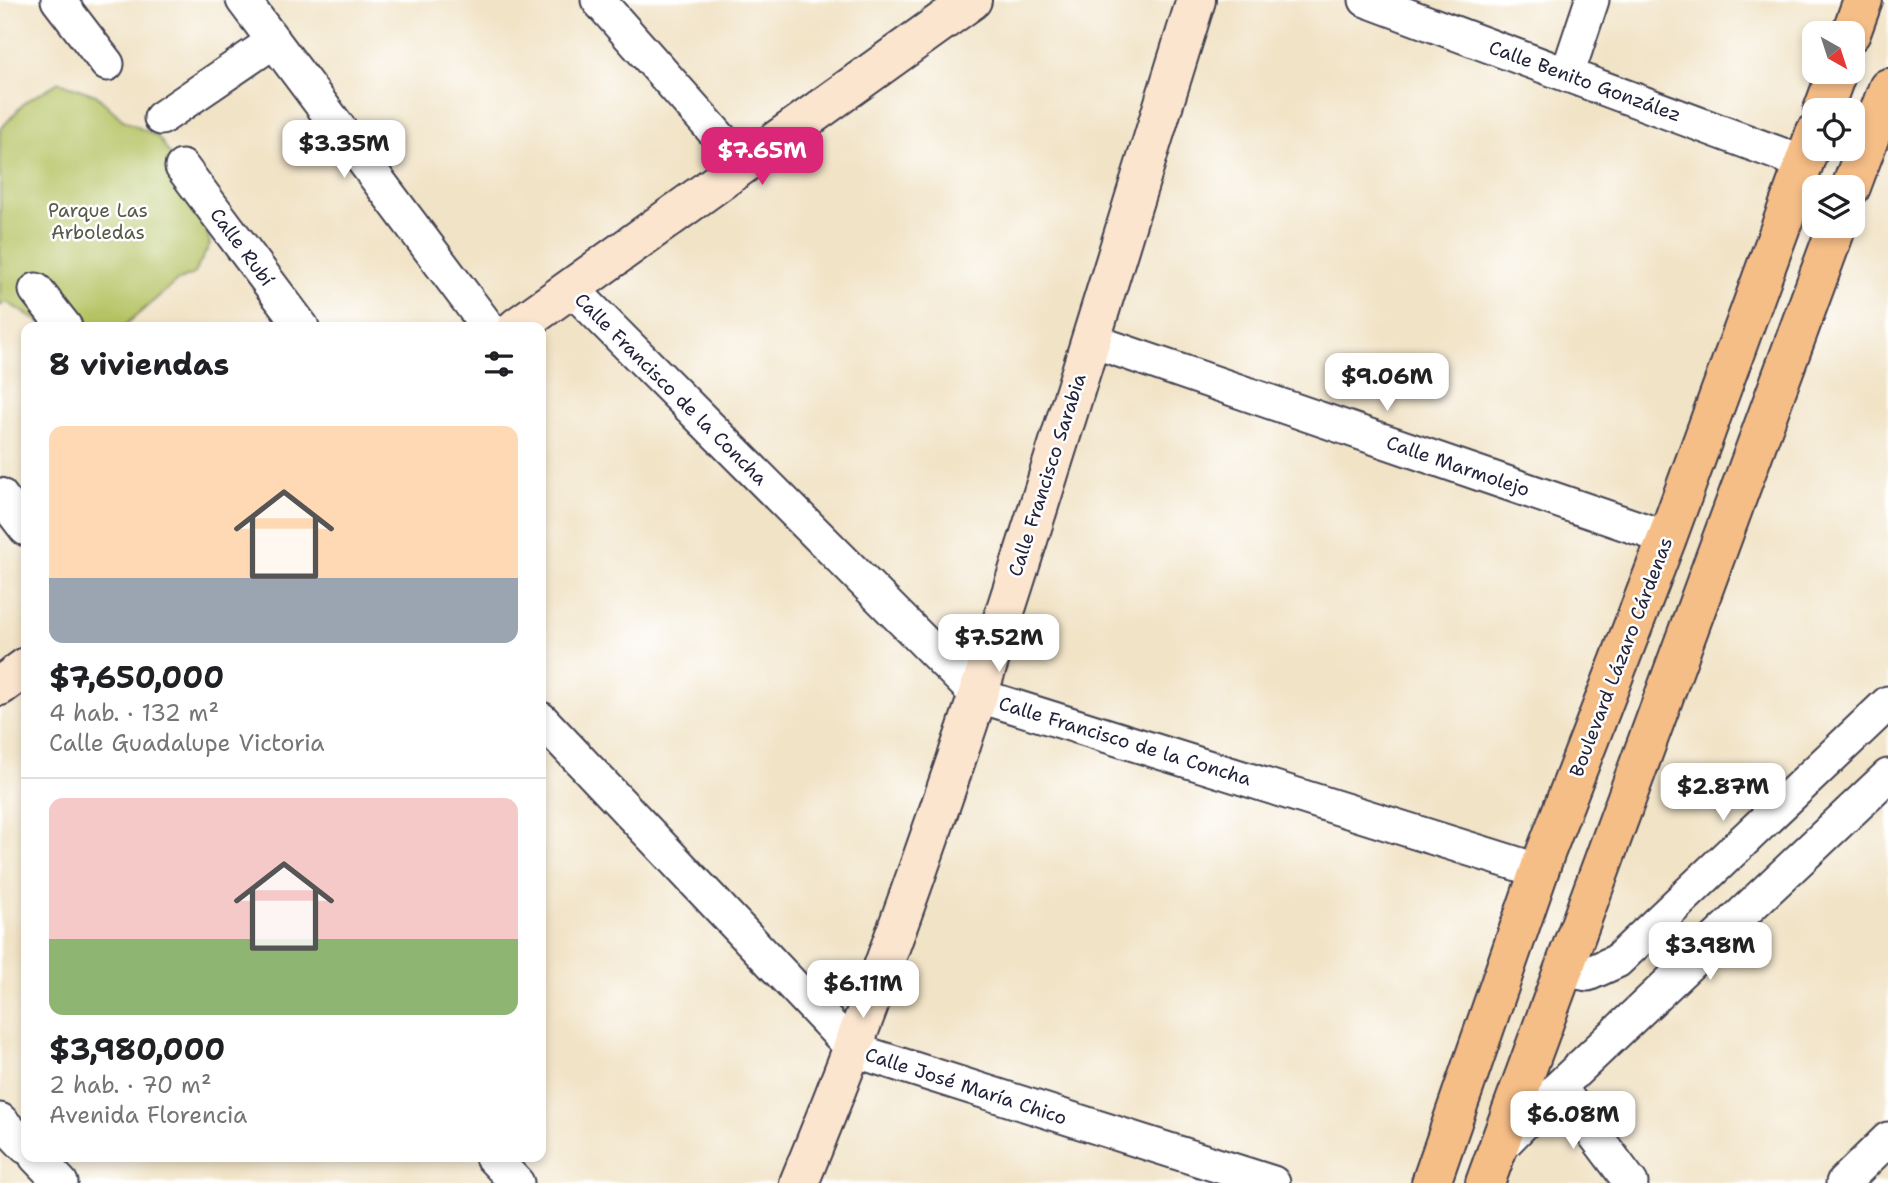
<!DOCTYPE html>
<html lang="es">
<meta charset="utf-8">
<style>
body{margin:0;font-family:"Shantell Sans",sans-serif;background:#f6f6f6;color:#202124;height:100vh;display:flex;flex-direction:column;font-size:26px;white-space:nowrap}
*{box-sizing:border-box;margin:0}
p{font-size:23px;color:#757577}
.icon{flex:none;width:38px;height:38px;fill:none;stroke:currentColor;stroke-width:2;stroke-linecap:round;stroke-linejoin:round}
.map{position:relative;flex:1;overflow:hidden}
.drawer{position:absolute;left:21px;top:322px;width:525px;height:840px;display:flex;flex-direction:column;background:#fff;border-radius:14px;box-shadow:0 4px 10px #0003}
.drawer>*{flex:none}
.needle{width:46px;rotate:141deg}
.fabs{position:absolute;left:1802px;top:21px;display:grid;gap:14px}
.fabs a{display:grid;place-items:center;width:63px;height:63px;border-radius:14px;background:#fff;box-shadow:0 4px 10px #0003;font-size:35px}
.price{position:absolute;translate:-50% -60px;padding:0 16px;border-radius:14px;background:#fff;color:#222;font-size:23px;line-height:46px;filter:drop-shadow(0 2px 4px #0008)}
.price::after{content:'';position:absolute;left:50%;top:42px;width:21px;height:16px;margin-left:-10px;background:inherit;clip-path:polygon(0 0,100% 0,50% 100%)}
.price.active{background:#db2777;color:#fff}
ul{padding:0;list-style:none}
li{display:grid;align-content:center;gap:14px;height:371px;padding:0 28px}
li+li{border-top:2px solid #e0e0e0}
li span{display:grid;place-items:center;height:217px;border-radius:14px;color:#555}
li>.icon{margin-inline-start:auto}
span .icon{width:126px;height:126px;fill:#fffc;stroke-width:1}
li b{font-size:30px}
h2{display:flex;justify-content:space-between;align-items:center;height:84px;padding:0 28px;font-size:30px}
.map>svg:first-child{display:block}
.green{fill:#b6c364;stroke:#6c7250;stroke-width:2}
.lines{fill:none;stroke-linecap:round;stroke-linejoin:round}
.street-casing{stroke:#413f50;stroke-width:37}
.secondary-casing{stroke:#413f50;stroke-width:42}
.primary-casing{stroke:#413f50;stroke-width:42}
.street{stroke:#fff;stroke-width:33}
.secondary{stroke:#fbe5cf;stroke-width:38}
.primary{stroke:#f6be87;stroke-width:38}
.labels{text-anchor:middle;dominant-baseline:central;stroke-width:5;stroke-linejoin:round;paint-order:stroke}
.street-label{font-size:19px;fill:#22223b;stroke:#fff}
.park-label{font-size:19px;fill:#565a49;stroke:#fff}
</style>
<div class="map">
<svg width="1888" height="1183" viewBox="0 0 1888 1183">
<rect width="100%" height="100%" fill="#fff"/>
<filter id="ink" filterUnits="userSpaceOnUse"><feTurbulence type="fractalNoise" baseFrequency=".0143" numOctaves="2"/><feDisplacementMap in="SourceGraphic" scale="14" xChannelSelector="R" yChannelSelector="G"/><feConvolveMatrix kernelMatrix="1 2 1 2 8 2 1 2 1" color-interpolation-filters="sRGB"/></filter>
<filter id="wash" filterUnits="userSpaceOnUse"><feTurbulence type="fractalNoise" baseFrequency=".00686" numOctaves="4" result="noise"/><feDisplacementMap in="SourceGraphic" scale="28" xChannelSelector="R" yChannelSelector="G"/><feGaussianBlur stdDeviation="1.57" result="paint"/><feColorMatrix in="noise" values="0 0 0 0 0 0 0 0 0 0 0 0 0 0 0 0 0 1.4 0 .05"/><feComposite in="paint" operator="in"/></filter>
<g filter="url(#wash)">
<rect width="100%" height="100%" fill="#f1e3c6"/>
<!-- green -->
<path class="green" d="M 59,82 L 96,95 L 123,120 L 158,137 L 198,195 L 210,244 L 194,274 L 177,281 L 123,327 L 48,327 L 6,302 L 0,306 L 0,130 L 25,102 Z"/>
</g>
<g filter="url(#ink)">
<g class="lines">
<defs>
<path id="street" d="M 58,0 L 107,64
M 243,0 L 488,327
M 598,0 L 743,164
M 1366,0 L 1804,163
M 1567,75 L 1592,0
M 161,118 L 274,41
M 182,167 L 302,327
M 571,288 L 977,695 L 1540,871
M 36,290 L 65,327
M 1090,340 L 1667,538
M 0,495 L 26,529
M 541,719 L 854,1050 L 1273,1183
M 1563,969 L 1588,974 L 1617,961 L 1888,703
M 1559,1087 L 1631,1183
M 0,1120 L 26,1147
M 1498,1149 L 1559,1087 L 1888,776
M 36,1157 L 61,1183
M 492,1157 L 517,1183
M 1843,1183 L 1888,1139"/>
<path id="secondary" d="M 517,327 L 972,0
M 0,686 L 26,667
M 799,1183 C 957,799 1072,396 1196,0"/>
<path id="primary" d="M 1851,33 L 1863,0
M 1823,110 L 1837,72
M 1851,187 L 1888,88
M 1431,1183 L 1545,854 L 1667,538 L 1815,133
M 1485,1183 L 1837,226"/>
</defs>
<!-- street casing -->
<use href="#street" class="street-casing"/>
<!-- secondary casing -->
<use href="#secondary" class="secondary-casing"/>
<!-- primary casing -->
<use href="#primary" class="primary-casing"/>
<!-- street -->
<use href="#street" class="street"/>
<!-- secondary -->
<use href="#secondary" class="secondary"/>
<!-- primary -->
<use href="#primary" class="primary"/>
</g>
</g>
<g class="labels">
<!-- street labels -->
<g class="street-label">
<text transform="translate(1585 81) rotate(20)">Calle Benito González</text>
<text transform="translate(242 247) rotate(53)">Calle Rubí</text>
<text transform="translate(671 389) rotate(45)">Calle Francisco de la Concha</text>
<text transform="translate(1458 466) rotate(19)">Calle Marmolejo</text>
<text transform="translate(1047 475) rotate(-72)">Calle Francisco Sarabia</text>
<text transform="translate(1621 657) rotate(-69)">Boulevard Lázaro Cárdenas</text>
<text transform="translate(1125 741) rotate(17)">Calle Francisco de la Concha</text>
<text transform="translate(966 1086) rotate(18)">Calle José María Chico</text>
</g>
<!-- park labels -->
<g class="park-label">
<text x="98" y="210">Parque Las<tspan x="98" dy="22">Arboledas</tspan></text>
</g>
</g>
</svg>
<div class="fabs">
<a><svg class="needle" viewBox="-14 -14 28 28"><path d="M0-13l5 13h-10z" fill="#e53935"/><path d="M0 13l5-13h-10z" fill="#757577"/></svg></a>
<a><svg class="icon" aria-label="locate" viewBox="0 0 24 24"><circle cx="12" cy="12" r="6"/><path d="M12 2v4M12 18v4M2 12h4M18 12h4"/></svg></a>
<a><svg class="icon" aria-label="layers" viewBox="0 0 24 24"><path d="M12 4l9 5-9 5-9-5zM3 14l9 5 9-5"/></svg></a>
</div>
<b class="price" style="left:344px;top:180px">$3.35M</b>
<b class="price active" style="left:762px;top:187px">$7.65M</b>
<b class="price" style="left:1387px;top:413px">$9.06M</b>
<b class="price" style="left:999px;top:674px">$7.52M</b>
<b class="price" style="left:1723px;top:823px">$2.87M</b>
<b class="price" style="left:1710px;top:982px">$3.98M</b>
<b class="price" style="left:863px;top:1020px">$6.11M</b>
<b class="price" style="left:1573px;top:1151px">$6.08M</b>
<section class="drawer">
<h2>8 viviendas<svg class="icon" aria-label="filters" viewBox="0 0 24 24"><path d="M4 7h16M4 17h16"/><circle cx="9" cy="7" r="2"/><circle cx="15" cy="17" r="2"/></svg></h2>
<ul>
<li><span style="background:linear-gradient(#ffd9b3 70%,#9aa5b1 0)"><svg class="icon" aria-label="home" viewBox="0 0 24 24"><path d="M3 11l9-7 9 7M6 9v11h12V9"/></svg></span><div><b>$7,650,000</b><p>4 hab. · 132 m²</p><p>Calle Guadalupe Victoria</p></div></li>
<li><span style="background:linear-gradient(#f6c9c9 65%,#8fb573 0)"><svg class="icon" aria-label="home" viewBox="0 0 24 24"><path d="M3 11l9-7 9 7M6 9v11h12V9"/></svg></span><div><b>$3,980,000</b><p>2 hab. · 70 m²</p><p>Avenida Florencia</p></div></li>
</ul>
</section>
</div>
